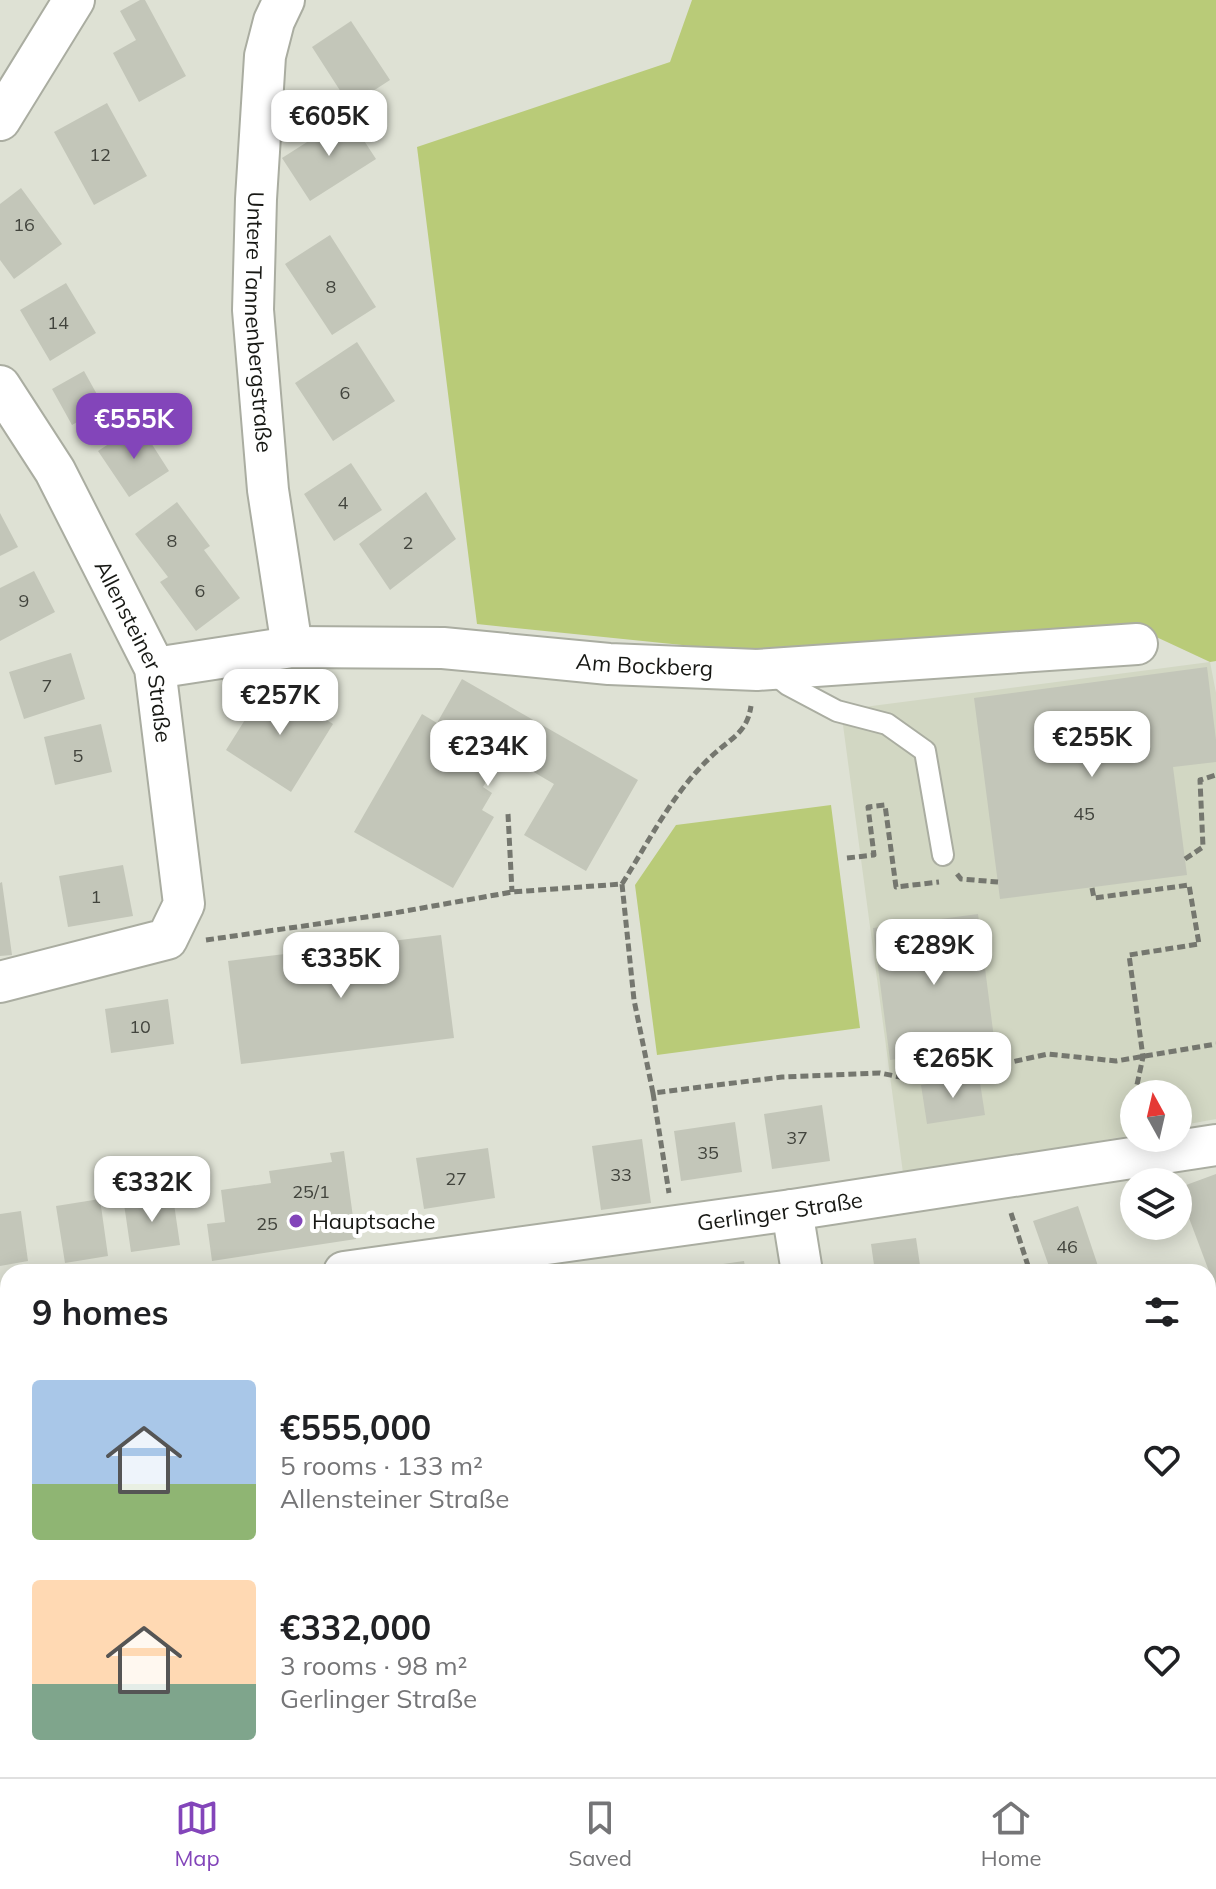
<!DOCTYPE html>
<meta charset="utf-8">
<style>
body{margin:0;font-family:Mulish,sans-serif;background:#f6f6f6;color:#202124;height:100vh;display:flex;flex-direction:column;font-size:30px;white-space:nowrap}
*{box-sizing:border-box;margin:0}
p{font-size:26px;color:#757577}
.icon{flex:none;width:44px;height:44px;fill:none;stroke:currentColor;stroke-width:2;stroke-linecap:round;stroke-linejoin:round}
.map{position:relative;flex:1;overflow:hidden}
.panel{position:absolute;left:0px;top:1264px;width:1216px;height:514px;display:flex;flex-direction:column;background:#fff;border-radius:24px 24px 0 0;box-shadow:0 4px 20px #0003}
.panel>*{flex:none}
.needle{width:52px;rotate:352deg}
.tools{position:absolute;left:1120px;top:1080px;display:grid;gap:16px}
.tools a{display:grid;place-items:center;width:72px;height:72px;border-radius:50%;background:#fff;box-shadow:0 4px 20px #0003;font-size:40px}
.price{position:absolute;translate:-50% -68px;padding:0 18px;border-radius:16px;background:#fff;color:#222;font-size:26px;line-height:52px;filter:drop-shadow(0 2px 4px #0008)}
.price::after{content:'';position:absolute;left:50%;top:48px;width:24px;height:18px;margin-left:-12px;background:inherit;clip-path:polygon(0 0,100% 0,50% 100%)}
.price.selected{background:#8345ba;color:#fff}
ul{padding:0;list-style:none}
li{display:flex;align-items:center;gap:24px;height:200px;padding:0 32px}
li span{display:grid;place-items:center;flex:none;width:224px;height:160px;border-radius:8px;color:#555}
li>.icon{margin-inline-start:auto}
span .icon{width:96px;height:96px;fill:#fffc;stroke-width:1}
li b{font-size:34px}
h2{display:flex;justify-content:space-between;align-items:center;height:96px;padding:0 32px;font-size:34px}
.tabs{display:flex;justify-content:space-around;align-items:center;height:112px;border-top:2px solid #e0e0e0;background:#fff;font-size:22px;color:#757577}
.tabs a{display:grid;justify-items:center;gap:4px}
.tabs .selected{color:#8345ba}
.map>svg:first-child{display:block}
.built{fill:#d2d7c3}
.green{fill:#b9cb78}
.building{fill:#c3c6b9}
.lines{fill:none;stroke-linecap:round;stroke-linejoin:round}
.lane-casing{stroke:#aaada1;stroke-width:24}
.street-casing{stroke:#aaada1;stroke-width:44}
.secondary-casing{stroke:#aaada1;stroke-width:48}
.path{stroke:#75776f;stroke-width:5;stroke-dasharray:8 4;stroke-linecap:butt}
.lane{stroke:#fff;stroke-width:20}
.street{stroke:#fff;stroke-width:40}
.secondary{stroke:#fff;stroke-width:44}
.poi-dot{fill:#8345ba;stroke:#fff;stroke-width:3}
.labels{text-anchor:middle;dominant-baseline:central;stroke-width:8;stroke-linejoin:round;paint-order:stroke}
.number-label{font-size:18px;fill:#42443d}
.street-label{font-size:22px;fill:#171814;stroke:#fff}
.poi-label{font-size:22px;fill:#171814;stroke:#fff;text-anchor:start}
</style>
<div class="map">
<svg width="1216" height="1777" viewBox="0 0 1216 1777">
<rect width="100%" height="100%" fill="#dee1d4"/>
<!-- built -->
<path class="built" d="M 1210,662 L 1216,693 L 1216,1119 L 1178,1126 L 1178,1094 L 1134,1094 L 1134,1135 L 903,1173 L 841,710 Z
M 1216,1538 L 1216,1777 L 983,1777 L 990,1770 L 1208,1770 L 1208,1546 Z"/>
<!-- green -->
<path class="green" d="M 692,0 L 1216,0 L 1216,661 L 1210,662 L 1152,635 L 731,650 L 477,624 L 417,147 L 670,62 Z
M 831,805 L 860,1028 L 657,1055 L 635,885 L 676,825 Z"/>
<!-- building -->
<path class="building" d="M 140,0 L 145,0 L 186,76 L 139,102 L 113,53 L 136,40 L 120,11 Z
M 351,21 L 390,80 L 350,106 L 312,47 Z
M 107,103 L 147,176 L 94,205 L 54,132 Z
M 348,116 L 376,159 L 310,201 L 282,158 Z
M 21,188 L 62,244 L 14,279 L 0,260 L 0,204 Z
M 330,235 L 376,307 L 332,335 L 285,264 Z
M 66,283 L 96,333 L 50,361 L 20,310 Z
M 357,342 L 395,401 L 333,441 L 295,383 Z
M 84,371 L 104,407 L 72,425 L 52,389 Z
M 139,424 L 169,471 L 129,497 L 98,451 Z
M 351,463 L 382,510 L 334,541 L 304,494 Z
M 426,492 L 456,539 L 390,590 L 359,544 Z
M 177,502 L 210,546 L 204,550 L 240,598 L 196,631 L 160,582 L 168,577 L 135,534 Z
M 0,513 L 18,547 L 0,556 Z
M 34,571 L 55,612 L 0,641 L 0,588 Z
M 71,653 L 85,699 L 24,719 L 9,672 Z
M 1207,667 L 1216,740 L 1216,762 L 1173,767 L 1187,875 L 1000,899 L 974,698 Z
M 462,679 L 638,780 L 586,871 L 524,835 L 554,784 L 503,754 L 483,787 L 492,793 L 482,810 L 494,817 L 453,888 L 354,832 L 422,714 L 437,723 Z
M 268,683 L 333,724 L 291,792 L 226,750 Z
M 101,724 L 112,772 L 55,785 L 44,737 Z
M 123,865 L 133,916 L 68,927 L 59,876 Z
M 2,882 L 12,955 L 0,956 L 0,883 Z
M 978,914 L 995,1046 L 890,1060 L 873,928 Z
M 441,935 L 454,1038 L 241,1064 L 228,961 Z
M 168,999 L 174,1044 L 111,1053 L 105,1009 Z
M 979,1076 L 985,1115 L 927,1124 L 921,1085 Z
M 822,1105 L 830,1161 L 772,1169 L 764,1114 Z
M 735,1122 L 742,1172 L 681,1181 L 674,1131 Z
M 642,1139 L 651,1203 L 601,1210 L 592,1146 Z
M 488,1148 L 495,1198 L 424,1209 L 416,1158 Z
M 344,1151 L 356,1239 L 212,1261 L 207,1224 L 225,1222 L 221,1190 L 271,1183 L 269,1171 L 332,1162 L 330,1153 Z
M 1216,1174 L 1216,1290 L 1189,1218 L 1178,1222 L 1178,1188 Z
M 173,1197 L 180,1245 L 131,1252 L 124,1204 Z
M 100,1199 L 108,1256 L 65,1263 L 56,1206 Z
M 1078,1206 L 1100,1272 L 1051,1272 L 1033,1221 Z
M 21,1211 L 28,1261 L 0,1266 L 0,1214 Z
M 1137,1226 L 1168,1226 L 1141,1236 Z
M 916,1238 L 921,1272 L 875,1272 L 871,1244 Z
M 744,1261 L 746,1272 L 702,1272 L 702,1267 Z
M 8,1356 L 8,1412 L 0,1413 L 0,1357 Z
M 8,1488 L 8,1561 L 0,1562 L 0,1489 Z
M 8,1650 L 8,1727 L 6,1727 L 0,1688 L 0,1651 Z
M 1216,1702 L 1216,1777 L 1143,1777 L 1149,1770 L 1208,1770 L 1208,1710 Z
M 14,1770 L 65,1770 L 66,1777 L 15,1777 Z
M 144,1770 L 195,1770 L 196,1777 L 145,1777 Z
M 357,1770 L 419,1770 L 420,1777 L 358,1777 Z
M 497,1770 L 551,1770 L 552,1777 L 498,1777 Z"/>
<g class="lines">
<defs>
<path id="lane" d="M 772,672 L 788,685 L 837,711 L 887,724 L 925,751 L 943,855"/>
<g id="street">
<path id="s1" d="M 284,0 L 274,21 L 265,56 L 256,199 L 253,310 L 268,490 L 292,647"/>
<path d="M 0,120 L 74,0"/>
<path id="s2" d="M 0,386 L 55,471 L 155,668 L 184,904 L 167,939 L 0,982"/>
<path id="s3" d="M 155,668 L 292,647 L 443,648 L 609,664 L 757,670 L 1137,644"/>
<path d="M 792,1210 L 802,1272"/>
<path id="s4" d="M 344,1272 L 792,1210 L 1216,1145"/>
<path d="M 0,1315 L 8,1314"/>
<path d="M 1208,1574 L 1216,1566"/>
<path d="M 0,1614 L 8,1613"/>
<path d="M 116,1770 L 117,1777"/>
<path d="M 462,1770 L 464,1777"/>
<path d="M 869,1777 L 876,1770"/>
<path d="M 1008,1777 L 1015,1770"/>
</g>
<path id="secondary" d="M 1208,1482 L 1216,1474
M 934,1777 L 940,1770"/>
</defs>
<!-- lane casing -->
<use href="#lane" class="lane-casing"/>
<!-- street casing -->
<use href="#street" class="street-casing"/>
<!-- secondary casing -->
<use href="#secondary" class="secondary-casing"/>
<!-- path -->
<path class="path" d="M 508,814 L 512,892
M 847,858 L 874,855 L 868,807 L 885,805 L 896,887 L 939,882
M 1185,859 L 1203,847 L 1200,780 L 1216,775
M 957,874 L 961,879 L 998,882
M 622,884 C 651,838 674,790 715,753 C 733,737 747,732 751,706
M 1092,888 L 1094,898 L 1189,885 L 1199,944 L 1129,955 L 1143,1057 L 1135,1094
M 206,940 L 394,913 L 512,892 L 622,884 L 634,1000 L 653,1093 L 782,1077 L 880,1073 L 905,1078 L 984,1068 L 1048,1054 L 1116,1061 L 1216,1044
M 653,1093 L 669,1193
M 1128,1124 L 1134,1097
M 1011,1213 L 1030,1272
M 1208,1423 L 1216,1415"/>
<!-- lane -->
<use href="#lane" class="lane"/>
<!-- street -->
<use href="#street" class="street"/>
<!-- secondary -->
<use href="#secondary" class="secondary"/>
</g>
<!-- markers -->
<circle class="poi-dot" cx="296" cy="1221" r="8"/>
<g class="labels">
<!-- number labels -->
<g class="number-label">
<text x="100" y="154">12</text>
<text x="24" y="224">16</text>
<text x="331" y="286">8</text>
<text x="58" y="322">14</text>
<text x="345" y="392">6</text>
<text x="343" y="502">4</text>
<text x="172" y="540">8</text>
<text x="408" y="542">2</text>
<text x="200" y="590">6</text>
<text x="24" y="600">9</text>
<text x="47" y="685">7</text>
<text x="78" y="755">5</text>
<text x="1084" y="813">45</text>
<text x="96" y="896">1</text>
<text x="140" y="1026">10</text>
<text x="797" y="1137">37</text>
<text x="708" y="1152">35</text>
<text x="621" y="1174">33</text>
<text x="456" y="1178">27</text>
<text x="311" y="1191">25/1</text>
<text x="267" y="1223">25</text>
<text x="1067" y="1246">46</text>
</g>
<!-- street labels -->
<g class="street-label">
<text stroke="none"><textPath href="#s1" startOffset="326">Untere Tannenbergstraße</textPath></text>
<text stroke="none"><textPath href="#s2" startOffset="300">Allensteiner Straße</textPath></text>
<text stroke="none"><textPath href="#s3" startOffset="492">Am Bockberg</textPath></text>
<text stroke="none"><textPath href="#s4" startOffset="440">Gerlinger Straße</textPath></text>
</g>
<!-- poi labels -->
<g class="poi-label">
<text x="312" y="1221">Hauptsache</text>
</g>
</g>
</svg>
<div class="tools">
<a><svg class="needle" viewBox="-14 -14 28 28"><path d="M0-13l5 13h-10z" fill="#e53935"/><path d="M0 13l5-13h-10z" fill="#757577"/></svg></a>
<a><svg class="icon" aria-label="layers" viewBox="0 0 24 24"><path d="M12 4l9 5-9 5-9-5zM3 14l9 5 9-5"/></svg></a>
</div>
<b class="price" style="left:329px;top:158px">€605K</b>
<b class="price selected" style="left:134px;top:461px">€555K</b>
<b class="price" style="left:280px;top:737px">€257K</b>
<b class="price" style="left:1092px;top:779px">€255K</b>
<b class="price" style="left:488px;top:788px">€234K</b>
<b class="price" style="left:934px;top:987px">€289K</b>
<b class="price" style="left:341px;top:1000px">€335K</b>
<b class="price" style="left:953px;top:1100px">€265K</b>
<b class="price" style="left:152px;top:1224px">€332K</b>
<section class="panel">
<h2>9 homes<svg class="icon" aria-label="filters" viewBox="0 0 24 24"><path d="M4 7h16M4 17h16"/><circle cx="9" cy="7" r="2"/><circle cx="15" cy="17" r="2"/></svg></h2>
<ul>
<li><span style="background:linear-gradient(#a9c7e8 65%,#8fb573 0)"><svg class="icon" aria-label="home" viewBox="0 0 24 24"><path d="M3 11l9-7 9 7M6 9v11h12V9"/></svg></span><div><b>€555,000</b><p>5 rooms · 133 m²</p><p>Allensteiner Straße</p></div><svg class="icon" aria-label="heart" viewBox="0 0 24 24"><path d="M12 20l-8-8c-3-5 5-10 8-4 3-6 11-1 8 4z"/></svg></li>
<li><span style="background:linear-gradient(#ffd9b3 65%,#7fa58c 0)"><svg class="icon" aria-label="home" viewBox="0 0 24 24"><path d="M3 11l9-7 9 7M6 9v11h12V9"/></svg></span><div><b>€332,000</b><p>3 rooms · 98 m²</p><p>Gerlinger Straße</p></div><svg class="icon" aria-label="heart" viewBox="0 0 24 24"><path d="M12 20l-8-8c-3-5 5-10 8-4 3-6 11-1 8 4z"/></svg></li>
</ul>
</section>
</div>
<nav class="tabs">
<a class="selected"><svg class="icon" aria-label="map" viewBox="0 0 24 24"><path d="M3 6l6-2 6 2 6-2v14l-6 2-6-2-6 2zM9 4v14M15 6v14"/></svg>Map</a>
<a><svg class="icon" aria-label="saved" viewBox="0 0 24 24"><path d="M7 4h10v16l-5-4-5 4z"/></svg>Saved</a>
<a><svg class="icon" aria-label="home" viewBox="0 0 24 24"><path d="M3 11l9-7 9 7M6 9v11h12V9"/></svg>Home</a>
</nav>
